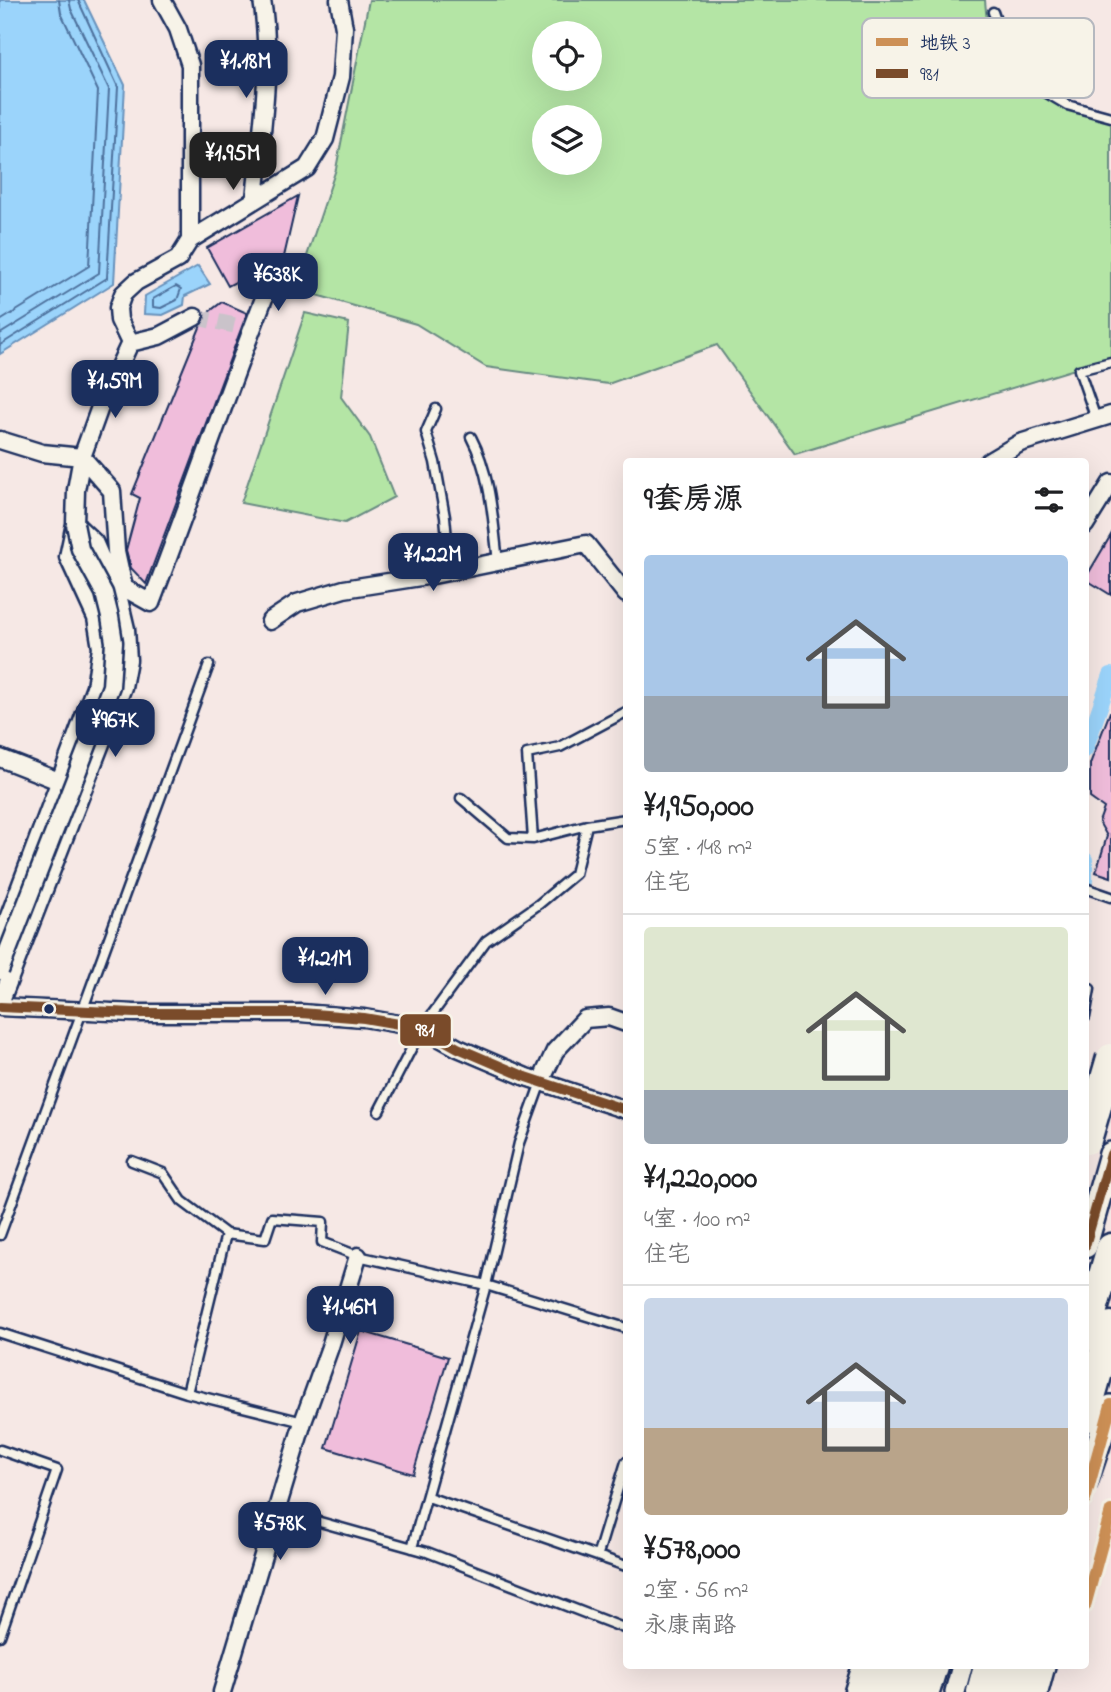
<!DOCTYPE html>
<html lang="zh">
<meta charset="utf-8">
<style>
body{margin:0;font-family:"Indie Flower","LXGW WenKai TC",sans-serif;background:#f6f6f6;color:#202124;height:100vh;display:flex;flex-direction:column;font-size:26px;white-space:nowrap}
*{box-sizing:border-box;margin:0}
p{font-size:23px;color:#757577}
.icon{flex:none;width:38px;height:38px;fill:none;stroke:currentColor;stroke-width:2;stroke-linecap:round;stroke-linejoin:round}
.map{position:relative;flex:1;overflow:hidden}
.panel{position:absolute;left:623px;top:458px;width:466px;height:1211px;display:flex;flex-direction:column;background:#fff;border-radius:7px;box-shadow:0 7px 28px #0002}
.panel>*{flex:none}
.controls{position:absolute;left:532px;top:21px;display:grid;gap:14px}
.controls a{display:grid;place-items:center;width:70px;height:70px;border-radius:50%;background:#fff;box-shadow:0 7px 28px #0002;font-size:35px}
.price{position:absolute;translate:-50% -60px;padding:0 16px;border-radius:14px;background:#1b2f5e;color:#fff;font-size:23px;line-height:46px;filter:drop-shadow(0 2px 4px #0008)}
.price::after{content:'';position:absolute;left:50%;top:42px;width:21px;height:16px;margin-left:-10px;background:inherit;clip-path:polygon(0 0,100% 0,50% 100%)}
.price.active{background:#222;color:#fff}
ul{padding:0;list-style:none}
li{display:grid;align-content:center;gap:14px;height:371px;padding:0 21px}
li+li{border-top:2px solid #e0e0e0}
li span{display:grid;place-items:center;height:217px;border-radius:7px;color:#555}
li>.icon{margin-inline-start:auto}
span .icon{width:126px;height:126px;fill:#fffc;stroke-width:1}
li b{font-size:30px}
h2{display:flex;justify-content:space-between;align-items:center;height:84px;padding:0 21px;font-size:30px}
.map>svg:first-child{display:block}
.green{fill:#b4e5a5;stroke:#688a82;stroke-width:2;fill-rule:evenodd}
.water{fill:#9bd4fb;stroke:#6892bc;stroke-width:2}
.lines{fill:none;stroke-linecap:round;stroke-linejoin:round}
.shore{stroke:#4e719d;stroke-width:2}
.canal{stroke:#9bd4fb;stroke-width:16}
.building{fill:#f0bddb;stroke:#1b2f5e;stroke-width:2}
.minor-tunnel{stroke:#cac3ca;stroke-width:16;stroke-dasharray:16 8;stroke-linecap:butt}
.service-casing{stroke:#1b2f5e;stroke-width:13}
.minor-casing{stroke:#1b2f5e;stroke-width:21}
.tertiary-casing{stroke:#1b2f5e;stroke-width:24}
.secondary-casing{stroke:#1b2f5e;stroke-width:28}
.motorway-casing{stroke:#1b2f5e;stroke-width:33}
.service{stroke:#f7f3e8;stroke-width:8}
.minor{stroke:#f7f3e8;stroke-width:16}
.tertiary{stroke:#f7f3e8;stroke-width:19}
.secondary{stroke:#f7f3e8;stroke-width:23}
.motorway{stroke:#f7f3e8;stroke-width:28}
.minor-bridge-casing{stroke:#1b2f5e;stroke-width:21;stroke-linecap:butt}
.motorway-bridge-casing{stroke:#1b2f5e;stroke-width:33;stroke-linecap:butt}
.minor-bridge{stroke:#f7f3e8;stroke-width:16}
.motorway-bridge{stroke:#f7f3e8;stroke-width:28}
.bus-1-casing{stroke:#f7f3e8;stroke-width:16}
.bus-1{stroke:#7a4b2a;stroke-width:10}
.metro-1-casing{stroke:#f7f3e8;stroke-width:18}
.metro-1{stroke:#cd9056;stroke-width:12}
.bus-dot{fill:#1b2f5e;stroke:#f7f3e8;stroke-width:2.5}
.key{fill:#f7f3e8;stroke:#b5b8bf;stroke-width:2}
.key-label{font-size:19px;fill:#1b2f5e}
.line-badge{stroke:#f7f3e8;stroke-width:2.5}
.badge-label{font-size:19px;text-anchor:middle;font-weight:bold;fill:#fff}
</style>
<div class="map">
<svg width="1111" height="1692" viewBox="0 0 1111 1692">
<rect width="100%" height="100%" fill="#f6e8e5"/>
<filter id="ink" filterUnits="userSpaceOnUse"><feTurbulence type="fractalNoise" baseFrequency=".0143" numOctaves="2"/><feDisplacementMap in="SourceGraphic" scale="14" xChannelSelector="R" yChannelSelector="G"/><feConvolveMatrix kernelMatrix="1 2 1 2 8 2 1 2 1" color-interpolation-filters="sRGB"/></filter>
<g filter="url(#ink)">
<!-- green -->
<path class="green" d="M 369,0 L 985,0 L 987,23 L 1056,94 L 1111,119 L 1111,358 L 795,454 L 717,345 L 608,384 L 486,367 L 416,324 L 296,289 L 336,169 ZM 544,33 L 590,33 L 590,79 L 544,79 ZM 544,117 L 590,117 L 590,163 L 544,163 Z
M 305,313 L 349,323 L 341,397 L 370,437 L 394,497 L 345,523 L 241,503 Z"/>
<!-- water -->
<path class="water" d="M 0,0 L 84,0 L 125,85 L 114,283 L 0,354 Z
M 198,266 L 210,284 L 185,296 L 184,305 L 163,315 L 144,314 L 145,296 Z"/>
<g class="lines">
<!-- shore -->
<path class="shore" d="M 176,286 L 181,289 L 177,300 L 161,308 L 153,307 L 153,299 Z
M 0,321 L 89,266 L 98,91 L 61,13 L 59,0
M 0,334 L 99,273 L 109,89 L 71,9 L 69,0
M 0,345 L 107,278 L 118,87 L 78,0"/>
<!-- canal -->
<path class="canal" d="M 1085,750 L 1111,675
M 1085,860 L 1085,881"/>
</g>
<!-- building -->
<path class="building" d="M 298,196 L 280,274 L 268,265 L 228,286 L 207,248 Z
M 222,302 L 247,313 L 146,584 L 131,568 L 126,550 L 140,498 L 132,494 L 205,315 Z
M 1111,535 L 1111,595 L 1085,579 Z
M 1110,712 L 1111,712 L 1111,877 L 1096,872 L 1107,836 L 1099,822 L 1104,808 L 1090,798 L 1090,764 Z
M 361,1331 L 448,1357 L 413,1474 L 326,1448 Z"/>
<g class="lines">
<!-- minor-tunnel -->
<path class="minor-tunnel" d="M 195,317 L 251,329"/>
<defs>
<path id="service" d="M 993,12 L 1008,55 L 1040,89 L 1067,105 L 1111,117
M 436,409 L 426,432 L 435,462 L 445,517 L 450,571
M 1096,419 L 1079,370 L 1111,362
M 471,437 C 491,475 493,520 498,562
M 461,798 L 508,838 L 533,839 L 587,825 L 626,819
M 533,839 L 527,754 L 560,747 L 626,712
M 1085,888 L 1111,897
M 1085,1017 L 1090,989
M 379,1111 L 422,1028 L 486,941 L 539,904 L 575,874 L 587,825
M 132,1161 L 163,1173 L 182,1201 L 226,1234 L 265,1239 L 272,1218 L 323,1222 L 322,1242 L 358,1256 L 486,1285 L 626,1328
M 0,1235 L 209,665
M 0,1333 L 187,1393 L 303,1422
M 187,1393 L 226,1234
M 0,1450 L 57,1470 L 0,1636
M 428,1497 L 626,1566
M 277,1510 L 427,1552 L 626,1629
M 412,1548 L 486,1285 L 519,1143 L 541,1082
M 598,1554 L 626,1462"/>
<path id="minor" d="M 162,0 L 178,29 L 190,65 L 190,240
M 255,199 C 261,134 273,65 262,0
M 130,343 L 119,320 L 118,308 L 123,294 L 136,282 L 178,259 L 190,240 L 307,168 L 325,139 L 341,77 L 344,28 L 339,0
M 0,440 L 42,453 L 82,457 L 112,491 L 116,551 L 124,588 L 151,603 C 192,497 228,389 270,283
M 988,462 L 1020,443 L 1111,415
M 1085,525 L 1111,483
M 270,621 L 297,603 L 344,589 L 433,575 L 586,544 L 626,594
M 0,758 L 69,785
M 0,940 L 95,687 L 101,648 L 96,618 L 68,557 L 75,524 L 76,490 L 82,457 L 100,407 L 130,343 L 159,336 L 195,317
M 0,1003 L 123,687 L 128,660 L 126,629 L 119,599 L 94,542 L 75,524
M 0,1007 L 134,1013 L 301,1013 L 364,1018 L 422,1028 L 458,1048 L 526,1077 L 626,1110
M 541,1081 L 555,1051 L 585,1019 L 609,1017 L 626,1023
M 222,1692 L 303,1422 L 330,1347 L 358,1256"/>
<path id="tertiary" d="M 955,1692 L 962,1666
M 1038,1692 L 1045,1666"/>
<path id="secondary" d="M 1085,1246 L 1111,1154
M 1085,1483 L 1111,1407
M 907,1692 L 923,1666
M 1018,1692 L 1027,1666"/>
<path id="motorway" d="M 1085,1337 L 1111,1248
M 1085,1418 L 1111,1326
M 859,1692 L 867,1666
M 887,1692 L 895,1666
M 925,1692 L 933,1666
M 981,1692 L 988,1666
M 1003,1692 L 1011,1666"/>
</defs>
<!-- service casing -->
<use href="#service" class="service-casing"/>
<!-- minor casing -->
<use href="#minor" class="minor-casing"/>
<!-- tertiary casing -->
<use href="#tertiary" class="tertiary-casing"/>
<!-- secondary casing -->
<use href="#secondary" class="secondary-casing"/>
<!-- motorway casing -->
<use href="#motorway" class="motorway-casing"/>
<!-- service -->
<use href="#service" class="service"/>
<!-- minor -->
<use href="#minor" class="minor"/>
<!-- tertiary -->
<use href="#tertiary" class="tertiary"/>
<!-- secondary -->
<use href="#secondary" class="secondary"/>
<!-- motorway -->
<use href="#motorway" class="motorway"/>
<defs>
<path id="minor-bridge" d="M 0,971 L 111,686 L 114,642 L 110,617 L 104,593 L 80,549 L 75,524"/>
<path id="motorway-bridge" d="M 1087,1140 L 1111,1058"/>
</defs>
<!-- minor-bridge casing -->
<use href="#minor-bridge" class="minor-bridge-casing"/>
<!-- motorway-bridge casing -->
<use href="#motorway-bridge" class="motorway-bridge-casing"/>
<!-- minor-bridge -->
<use href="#minor-bridge" class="minor-bridge"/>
<!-- motorway-bridge -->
<use href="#motorway-bridge" class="motorway-bridge"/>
<defs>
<path id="bus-1" d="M 0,1007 L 134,1013 L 301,1013 L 364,1018 L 422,1028 L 458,1048 L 526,1077 L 626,1110
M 1085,1246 L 1111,1154
M 1085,1483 L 1111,1407"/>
</defs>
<!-- bus-1 casing -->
<use href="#bus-1" class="bus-1-casing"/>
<!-- bus-1 -->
<use href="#bus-1" class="bus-1"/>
<defs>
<path id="metro-1" d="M 1085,1500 L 1111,1405
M 1085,1606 L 1111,1511"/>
</defs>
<!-- metro-1 casing -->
<use href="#metro-1" class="metro-1-casing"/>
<!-- metro-1 -->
<use href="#metro-1" class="metro-1"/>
</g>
</g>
<!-- markers -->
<circle class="bus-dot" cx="49" cy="1009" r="6"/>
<!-- legend -->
<rect x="862" y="18" width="232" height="80" rx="10" class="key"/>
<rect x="876" y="38" width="32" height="8" fill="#cd9056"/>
<rect x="876" y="69" width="32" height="9" fill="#7a4b2a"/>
<g class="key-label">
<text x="920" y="49">地铁 3</text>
<text x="920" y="80">981</text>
</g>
<rect class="line-badge" x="399" y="1013" width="53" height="34" rx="7" fill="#7a4b2a"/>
<g class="badge-label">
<text x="425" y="1036">981</text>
</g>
</svg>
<div class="controls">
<a><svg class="icon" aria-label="locate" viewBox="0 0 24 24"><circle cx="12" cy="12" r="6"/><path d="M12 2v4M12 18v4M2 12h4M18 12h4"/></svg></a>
<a><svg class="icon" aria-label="layers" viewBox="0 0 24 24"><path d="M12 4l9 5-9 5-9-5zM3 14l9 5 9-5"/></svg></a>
</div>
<b class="price" style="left:246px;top:100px">¥1.18M</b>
<b class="price active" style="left:233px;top:192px">¥1.95M</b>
<b class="price" style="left:278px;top:313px">¥638K</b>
<b class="price" style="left:115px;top:420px">¥1.59M</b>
<b class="price" style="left:433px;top:593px">¥1.22M</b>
<b class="price" style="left:115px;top:759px">¥967K</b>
<b class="price" style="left:325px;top:997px">¥1.21M</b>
<b class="price" style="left:350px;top:1346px">¥1.46M</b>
<b class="price" style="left:280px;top:1562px">¥578K</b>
<section class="panel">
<h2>9套房源<svg class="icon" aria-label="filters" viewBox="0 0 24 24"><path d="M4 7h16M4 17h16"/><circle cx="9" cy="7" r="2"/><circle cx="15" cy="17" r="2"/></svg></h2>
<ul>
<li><span style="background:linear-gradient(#a9c7e8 65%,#9aa5b1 0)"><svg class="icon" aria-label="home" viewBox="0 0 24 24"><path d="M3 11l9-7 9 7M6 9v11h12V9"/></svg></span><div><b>¥1,950,000</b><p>5室 · 148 m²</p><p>住宅</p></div></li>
<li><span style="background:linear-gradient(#dfe7d0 75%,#9aa5b1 0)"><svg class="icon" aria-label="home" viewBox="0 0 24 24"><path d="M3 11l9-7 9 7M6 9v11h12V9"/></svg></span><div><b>¥1,220,000</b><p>4室 · 100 m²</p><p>住宅</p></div></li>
<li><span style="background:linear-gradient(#c9d6e8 60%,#b9a48a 0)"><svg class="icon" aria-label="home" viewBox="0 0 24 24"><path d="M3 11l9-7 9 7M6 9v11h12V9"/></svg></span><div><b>¥578,000</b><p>2室 · 56 m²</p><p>永康南路</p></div></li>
</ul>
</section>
</div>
